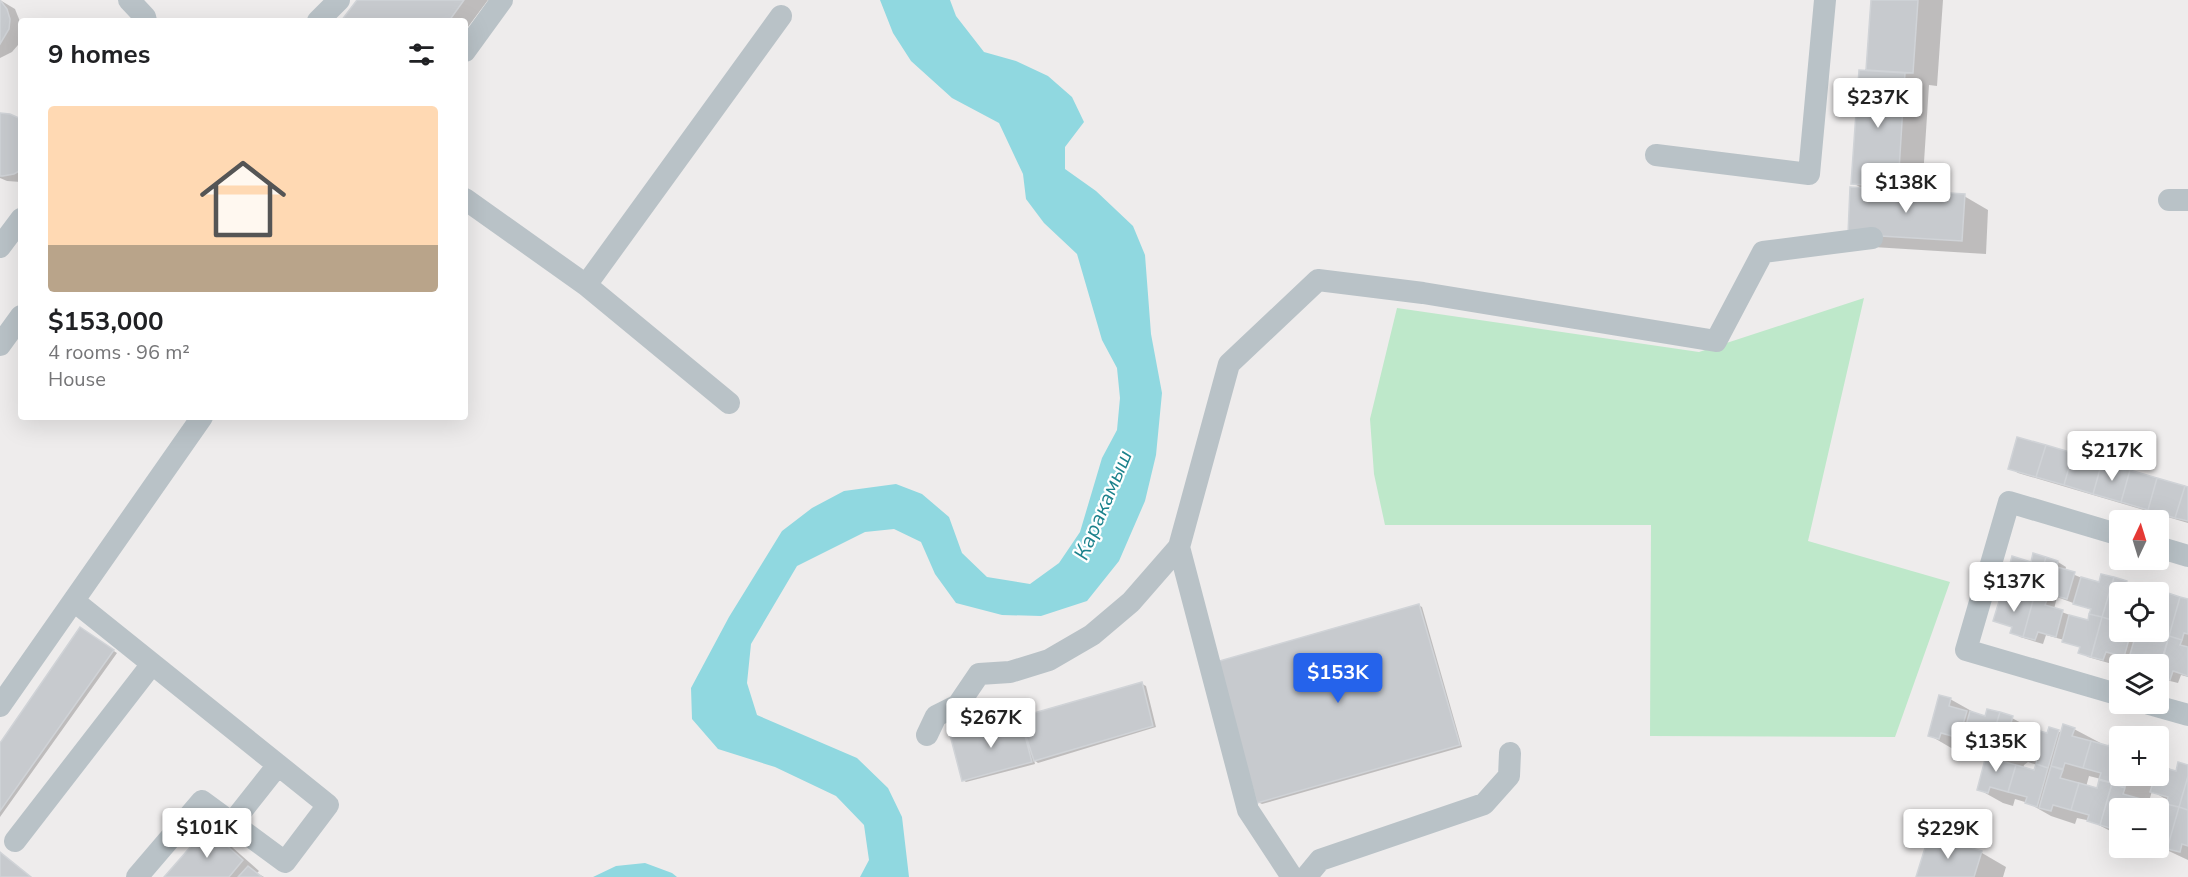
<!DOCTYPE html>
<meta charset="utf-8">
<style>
body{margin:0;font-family:"Nunito Sans",sans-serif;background:#f6f6f6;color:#202124;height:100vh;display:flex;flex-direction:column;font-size:22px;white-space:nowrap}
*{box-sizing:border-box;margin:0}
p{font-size:20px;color:#757577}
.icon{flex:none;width:33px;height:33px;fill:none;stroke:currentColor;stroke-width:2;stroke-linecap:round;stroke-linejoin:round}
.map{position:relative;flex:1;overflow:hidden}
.drawer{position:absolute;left:18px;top:18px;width:450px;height:402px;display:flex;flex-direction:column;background:#fff;border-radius:6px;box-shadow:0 6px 24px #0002}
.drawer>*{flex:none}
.needle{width:39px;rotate:4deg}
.fabs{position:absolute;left:2109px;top:510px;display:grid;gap:12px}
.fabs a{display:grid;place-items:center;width:60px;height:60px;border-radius:6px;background:#fff;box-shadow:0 6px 24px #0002;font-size:30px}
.price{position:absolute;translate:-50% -51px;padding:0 14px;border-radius:6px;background:#fff;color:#222;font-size:20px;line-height:39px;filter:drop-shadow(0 2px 3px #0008)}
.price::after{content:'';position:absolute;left:50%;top:36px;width:18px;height:14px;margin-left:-9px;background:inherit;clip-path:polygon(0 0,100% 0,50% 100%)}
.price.on{background:#2563eb;color:#fff}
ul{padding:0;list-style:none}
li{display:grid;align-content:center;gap:12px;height:318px;padding:0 30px}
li+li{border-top:2px solid #e0e0e0}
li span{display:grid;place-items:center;height:186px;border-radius:6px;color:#555}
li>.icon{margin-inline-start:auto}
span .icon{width:108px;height:108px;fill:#fffc;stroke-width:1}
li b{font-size:26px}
h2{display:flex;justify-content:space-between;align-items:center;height:72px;padding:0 30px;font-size:26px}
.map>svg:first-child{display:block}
.green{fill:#bee8ca}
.water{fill:#90d8e0}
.shadow{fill:#0003;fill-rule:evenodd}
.building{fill:#c7cace;stroke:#d0d3d7;stroke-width:1.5}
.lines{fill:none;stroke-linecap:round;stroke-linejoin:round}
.minor{stroke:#b9c2c7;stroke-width:22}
.labels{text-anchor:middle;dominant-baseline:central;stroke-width:4.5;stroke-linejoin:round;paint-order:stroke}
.water-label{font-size:21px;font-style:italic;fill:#1c828c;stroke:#fff}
</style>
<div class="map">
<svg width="2188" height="877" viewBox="0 0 2188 877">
<rect width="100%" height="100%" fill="#eeecec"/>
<!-- green -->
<path class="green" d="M 1864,298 L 1808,541 L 1950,582 L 1895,737 L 1650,736 L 1651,525 L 1385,525 L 1374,474 L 1370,419 L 1397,308 L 1699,352 Z"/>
<!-- water -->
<path class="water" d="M 880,0 L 950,0 L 956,16 L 984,52 L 1016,61 L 1048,76 L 1072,97 L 1084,122 L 1065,147 L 1065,169 L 1096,191 L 1133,226 L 1145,255 L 1151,334 L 1162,393 L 1156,455 L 1145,501 L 1119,561 L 1087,601 L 1041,616 L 1002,615 L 956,603 L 935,574 L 921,542 L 894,529 L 865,532 L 797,566 L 751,644 L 747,683 L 757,715 L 857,758 L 888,788 L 902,817 L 909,877 L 860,877 L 869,860 L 864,825 L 836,796 L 775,767 L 718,749 L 692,719 L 691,688 L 729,617 L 782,531 L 812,508 L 844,491 L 896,484 L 922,494 L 949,517 L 962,553 L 987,577 L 1030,584 L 1059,563 L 1080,532 L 1102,458 L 1117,430 L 1120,398 L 1117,368 L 1102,340 L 1077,254 L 1044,223 L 1026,199 L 1023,174 L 999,123 L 952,98 L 911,61 L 893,33 Z
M 645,863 L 672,873 L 677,877 L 593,877 L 616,866 Z"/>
<!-- shadow -->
<path class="shadow" d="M 0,0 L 15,9 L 21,24 L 21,37 L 18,45 L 12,52 L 0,58 Z
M 358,0 L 488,0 L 465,31 L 465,21 L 343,21 Z
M 1872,0 L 1943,0 L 1937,86 L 1929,85 L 1922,193 L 1964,196 L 1988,210 L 1986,254 L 1873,247 L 1865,190 L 1853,183 L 1868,72 Z
M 0,115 L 21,122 L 21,182 L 7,181 L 0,178 Z
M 2010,468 L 2188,488 L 2188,523 L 2018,473 Z
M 2058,562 L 2066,567 L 2065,571 L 2082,578 L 2100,584 L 2126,582 L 2134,587 L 2133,591 L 2137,592 L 2120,592 L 2120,632 L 2130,632 L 2155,641 L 2166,603 L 2188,600 L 2188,677 L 2181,675 L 2178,683 L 2158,678 L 2158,664 L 2138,664 L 2114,656 L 2112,664 L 2088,657 L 2080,652 L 2081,648 L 2064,640 L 2046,635 L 2043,644 L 2020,637 L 2012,632 L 2013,628 L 1995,620 L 2021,602 L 2024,590 L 2006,582 L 2032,563 ZM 2057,597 L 2092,610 L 2088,622 L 2054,609 Z
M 1418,605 L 1422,607 L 1462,747 L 1262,804 L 1258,802 Z
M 80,629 L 117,653 L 0,817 L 0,745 Z
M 1142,684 L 1146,686 L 1156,727 L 1038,763 L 1034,760 L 1035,764 L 966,782 L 963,780 L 952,736 Z
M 1950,699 L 1975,713 L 1986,718 L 2012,718 L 2036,731 L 2048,735 L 2050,728 L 2062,733 L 2074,729 L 2110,748 L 2120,742 L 2120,776 L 2158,776 L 2158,760 L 2160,763 L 2177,773 L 2188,767 L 2188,860 L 2158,846 L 2169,801 L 2152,791 L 2148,805 L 2154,808 L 2120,808 L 2120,836 L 2091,821 L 2077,818 L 2075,824 L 2051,816 L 2028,803 L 2015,799 L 2013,806 L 2003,803 L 1978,789 L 1990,750 L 1985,747 L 1984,751 L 1965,746 L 1964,752 L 1953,749 L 1929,735 ZM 2028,762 L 2037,765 L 2035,772 L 2023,769 L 2024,765 ZM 2089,776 L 2101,779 L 2098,790 L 2086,787 Z
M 207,830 L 224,840 L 259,871 L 257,873 L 264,877 L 166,877 Z
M 1930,837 L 1982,853 L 2006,867 L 2003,877 L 1918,877 Z"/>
<!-- building -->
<path class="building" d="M 0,0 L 7,9 L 10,19 L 9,29 L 0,44 Z
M 357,0 L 464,0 L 449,21 L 341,21 Z
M 1871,0 L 1918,0 L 1913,73 L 1866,70 Z
M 1859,70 L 1905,73 L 1898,187 L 1851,184 Z
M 0,113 L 10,114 L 21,119 L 21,170 L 14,174 L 3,176 L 0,176 Z
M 1850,187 L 1965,194 L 1962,241 L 1848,234 Z
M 2017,437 L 2046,445 L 2036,477 L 2008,469 Z
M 2046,445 L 2073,453 L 2064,485 L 2036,477 Z
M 2073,453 L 2102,462 L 2093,494 L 2064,485 Z
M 2102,462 L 2130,470 L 2121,502 L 2093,494 Z
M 2130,470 L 2157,478 L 2148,510 L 2121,502 Z
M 2157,478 L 2185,486 L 2175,518 L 2148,510 Z
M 2185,486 L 2188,487 L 2188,521 L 2175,518 Z
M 2033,553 L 2046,557 L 2034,597 L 2021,593 L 2023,588 L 2005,583 L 2012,556 L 2031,562 Z
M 2046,557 L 2058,561 L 2057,567 L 2075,572 L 2067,599 L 2049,594 L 2047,600 L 2034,597 Z
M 2101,574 L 2114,577 L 2102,617 L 2089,614 L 2091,609 L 2073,604 L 2081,577 L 2099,582 Z
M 2114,577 L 2127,581 L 2125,587 L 2143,592 L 2120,592 L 2120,615 L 2117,614 L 2115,621 L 2102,617 Z
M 2021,593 L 2034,597 L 2023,637 L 2010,633 L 2012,627 L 1993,621 L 2001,595 L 2019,600 Z
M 2168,593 L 2180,597 L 2169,636 L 2156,633 L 2158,632 L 2158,599 L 2165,601 Z
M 2034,597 L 2047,600 L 2045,605 L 2063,610 L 2056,637 L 2038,632 L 2035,640 L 2023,637 Z
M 2180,597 L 2188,599 L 2188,634 L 2184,633 L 2182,640 L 2169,636 Z
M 1419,604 L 1460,745 L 1257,803 L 1216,662 Z
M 2089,614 L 2102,617 L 2091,657 L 2078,653 L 2080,647 L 2062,642 L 2069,615 L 2088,620 Z
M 2102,617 L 2115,621 L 2114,625 L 2120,627 L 2120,632 L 2131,632 L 2124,657 L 2106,652 L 2103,660 L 2091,657 Z
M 80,627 L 114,650 L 0,811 L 0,743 Z
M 2156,633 L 2169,636 L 2158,672 L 2158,664 L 2141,664 L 2128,661 L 2136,634 L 2154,639 Z
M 2169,636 L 2182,640 L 2180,645 L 2188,647 L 2188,676 L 2173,671 L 2170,680 L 2158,676 Z
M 1142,682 L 1153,726 L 1034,761 L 1020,717 Z
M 1939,695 L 1951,698 L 1949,706 L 1967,711 L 1959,738 L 1941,733 L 1939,739 L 1928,736 Z
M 1987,709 L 2000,712 L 1989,748 L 1977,744 L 1978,740 L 1963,736 L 1970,711 L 1985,716 Z
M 2000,712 L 2013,716 L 2011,723 L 2029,728 L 2021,755 L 1989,748 Z
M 1020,717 L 1032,762 L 962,781 L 950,735 Z
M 2063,724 L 2075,728 L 2072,736 L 2091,741 L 2083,768 L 2065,763 L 2063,769 L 2051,766 Z
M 2049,727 L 2059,730 L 2048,768 L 2036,764 L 2037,759 L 2021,755 L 2029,728 L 2047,733 Z
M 2111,738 L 2120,740 L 2120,756 L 2112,783 L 2099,779 L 2101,773 L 2083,768 L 2091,741 L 2109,746 Z
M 1988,748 L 2000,752 L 1998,760 L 2016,765 L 2008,792 L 1990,787 L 1988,793 L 1977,790 Z
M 2120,759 L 2120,776 L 2148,776 L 2146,784 L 2127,779 L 2125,787 L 2112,784 Z
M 2178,762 L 2188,765 L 2188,776 L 2179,807 L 2166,804 L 2168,797 L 2150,792 L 2155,776 L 2158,776 L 2158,766 L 2176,771 Z
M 2036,764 L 2048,768 L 2037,807 L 2025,803 L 2027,797 L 2008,792 L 2016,765 L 2034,770 Z
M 2051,766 L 2063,770 L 2060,778 L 2079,783 L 2071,810 L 2053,805 L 2051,811 L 2039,808 Z
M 2188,776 L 2188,810 L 2179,807 Z
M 2099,780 L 2112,783 L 2100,825 L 2087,821 L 2089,815 L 2071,810 L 2079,783 L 2097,788 Z
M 2112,784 L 2125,788 L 2123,794 L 2141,799 L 2139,808 L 2120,808 L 2120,822 L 2115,821 L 2113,829 L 2100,825 Z
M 2166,804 L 2179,807 L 2167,849 L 2158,846 L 2158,810 L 2164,812 Z
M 2179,807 L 2188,810 L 2188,846 L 2182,844 L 2180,852 L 2167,849 Z
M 207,828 L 243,860 L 229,877 L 164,877 Z
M 1929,835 L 1982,851 L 1974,877 L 1916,877 Z
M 0,852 L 31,877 L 0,877 Z
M 248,866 L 262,877 L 238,877 Z"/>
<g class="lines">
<!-- minor -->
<path class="minor" d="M 129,0 L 145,17 L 146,21
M 318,21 L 339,0
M 465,51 L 502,0
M 1656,155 L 1809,174 L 1825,0
M 465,199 L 586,285 L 729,403
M 2169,200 L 2188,200
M 0,247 L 21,219
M 586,285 L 781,16
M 0,345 L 21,316
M 2120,535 L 2009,502 L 1966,650 L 2120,695
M 1179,547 L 1248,810 L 1292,877
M 2158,547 L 2188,556
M 74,601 C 158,669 243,737 328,805 L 285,862 L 232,823 L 278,765
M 2149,704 L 2188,715
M 0,706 L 202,417
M 927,735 L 936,716 L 958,705 L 979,674 L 1010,672 L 1049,660 L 1092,635 L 1131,602 L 1179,547 L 1229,364 L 1318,280 L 1423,293 L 1716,341 L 1763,252 L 1872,238
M 15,841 L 152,664
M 137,877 L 202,801 L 232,823
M 1306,877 L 1320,860 L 1484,804 L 1509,776 L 1510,753"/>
</g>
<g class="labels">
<!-- water labels -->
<g class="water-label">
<text transform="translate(1103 505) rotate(-67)">Каракамыш</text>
</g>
</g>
</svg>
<div class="fabs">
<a><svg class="needle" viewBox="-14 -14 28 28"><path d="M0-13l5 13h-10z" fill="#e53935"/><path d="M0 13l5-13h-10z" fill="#757577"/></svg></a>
<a><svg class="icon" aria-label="locate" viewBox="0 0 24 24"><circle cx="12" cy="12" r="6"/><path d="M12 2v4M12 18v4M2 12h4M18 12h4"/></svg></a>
<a><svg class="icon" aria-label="layers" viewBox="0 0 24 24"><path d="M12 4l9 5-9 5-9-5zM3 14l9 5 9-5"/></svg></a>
<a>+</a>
<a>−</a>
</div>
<b class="price" style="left:1878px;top:129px">$237K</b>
<b class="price" style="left:1906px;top:214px">$138K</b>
<b class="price" style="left:2112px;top:482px">$217K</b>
<b class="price" style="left:2014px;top:613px">$137K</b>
<b class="price on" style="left:1338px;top:704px">$153K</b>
<b class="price" style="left:991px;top:749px">$267K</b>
<b class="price" style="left:1996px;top:773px">$135K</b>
<b class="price" style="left:207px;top:859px">$101K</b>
<b class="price" style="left:1948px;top:860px">$229K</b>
<section class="drawer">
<h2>9 homes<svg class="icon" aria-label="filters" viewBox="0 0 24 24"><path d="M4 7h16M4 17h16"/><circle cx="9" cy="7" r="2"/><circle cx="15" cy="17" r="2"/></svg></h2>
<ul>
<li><span style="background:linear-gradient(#ffd9b3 75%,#b9a48a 0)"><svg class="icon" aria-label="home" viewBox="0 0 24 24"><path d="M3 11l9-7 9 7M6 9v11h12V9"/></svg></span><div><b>$153,000</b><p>4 rooms · 96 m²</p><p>House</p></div></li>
</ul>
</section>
</div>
